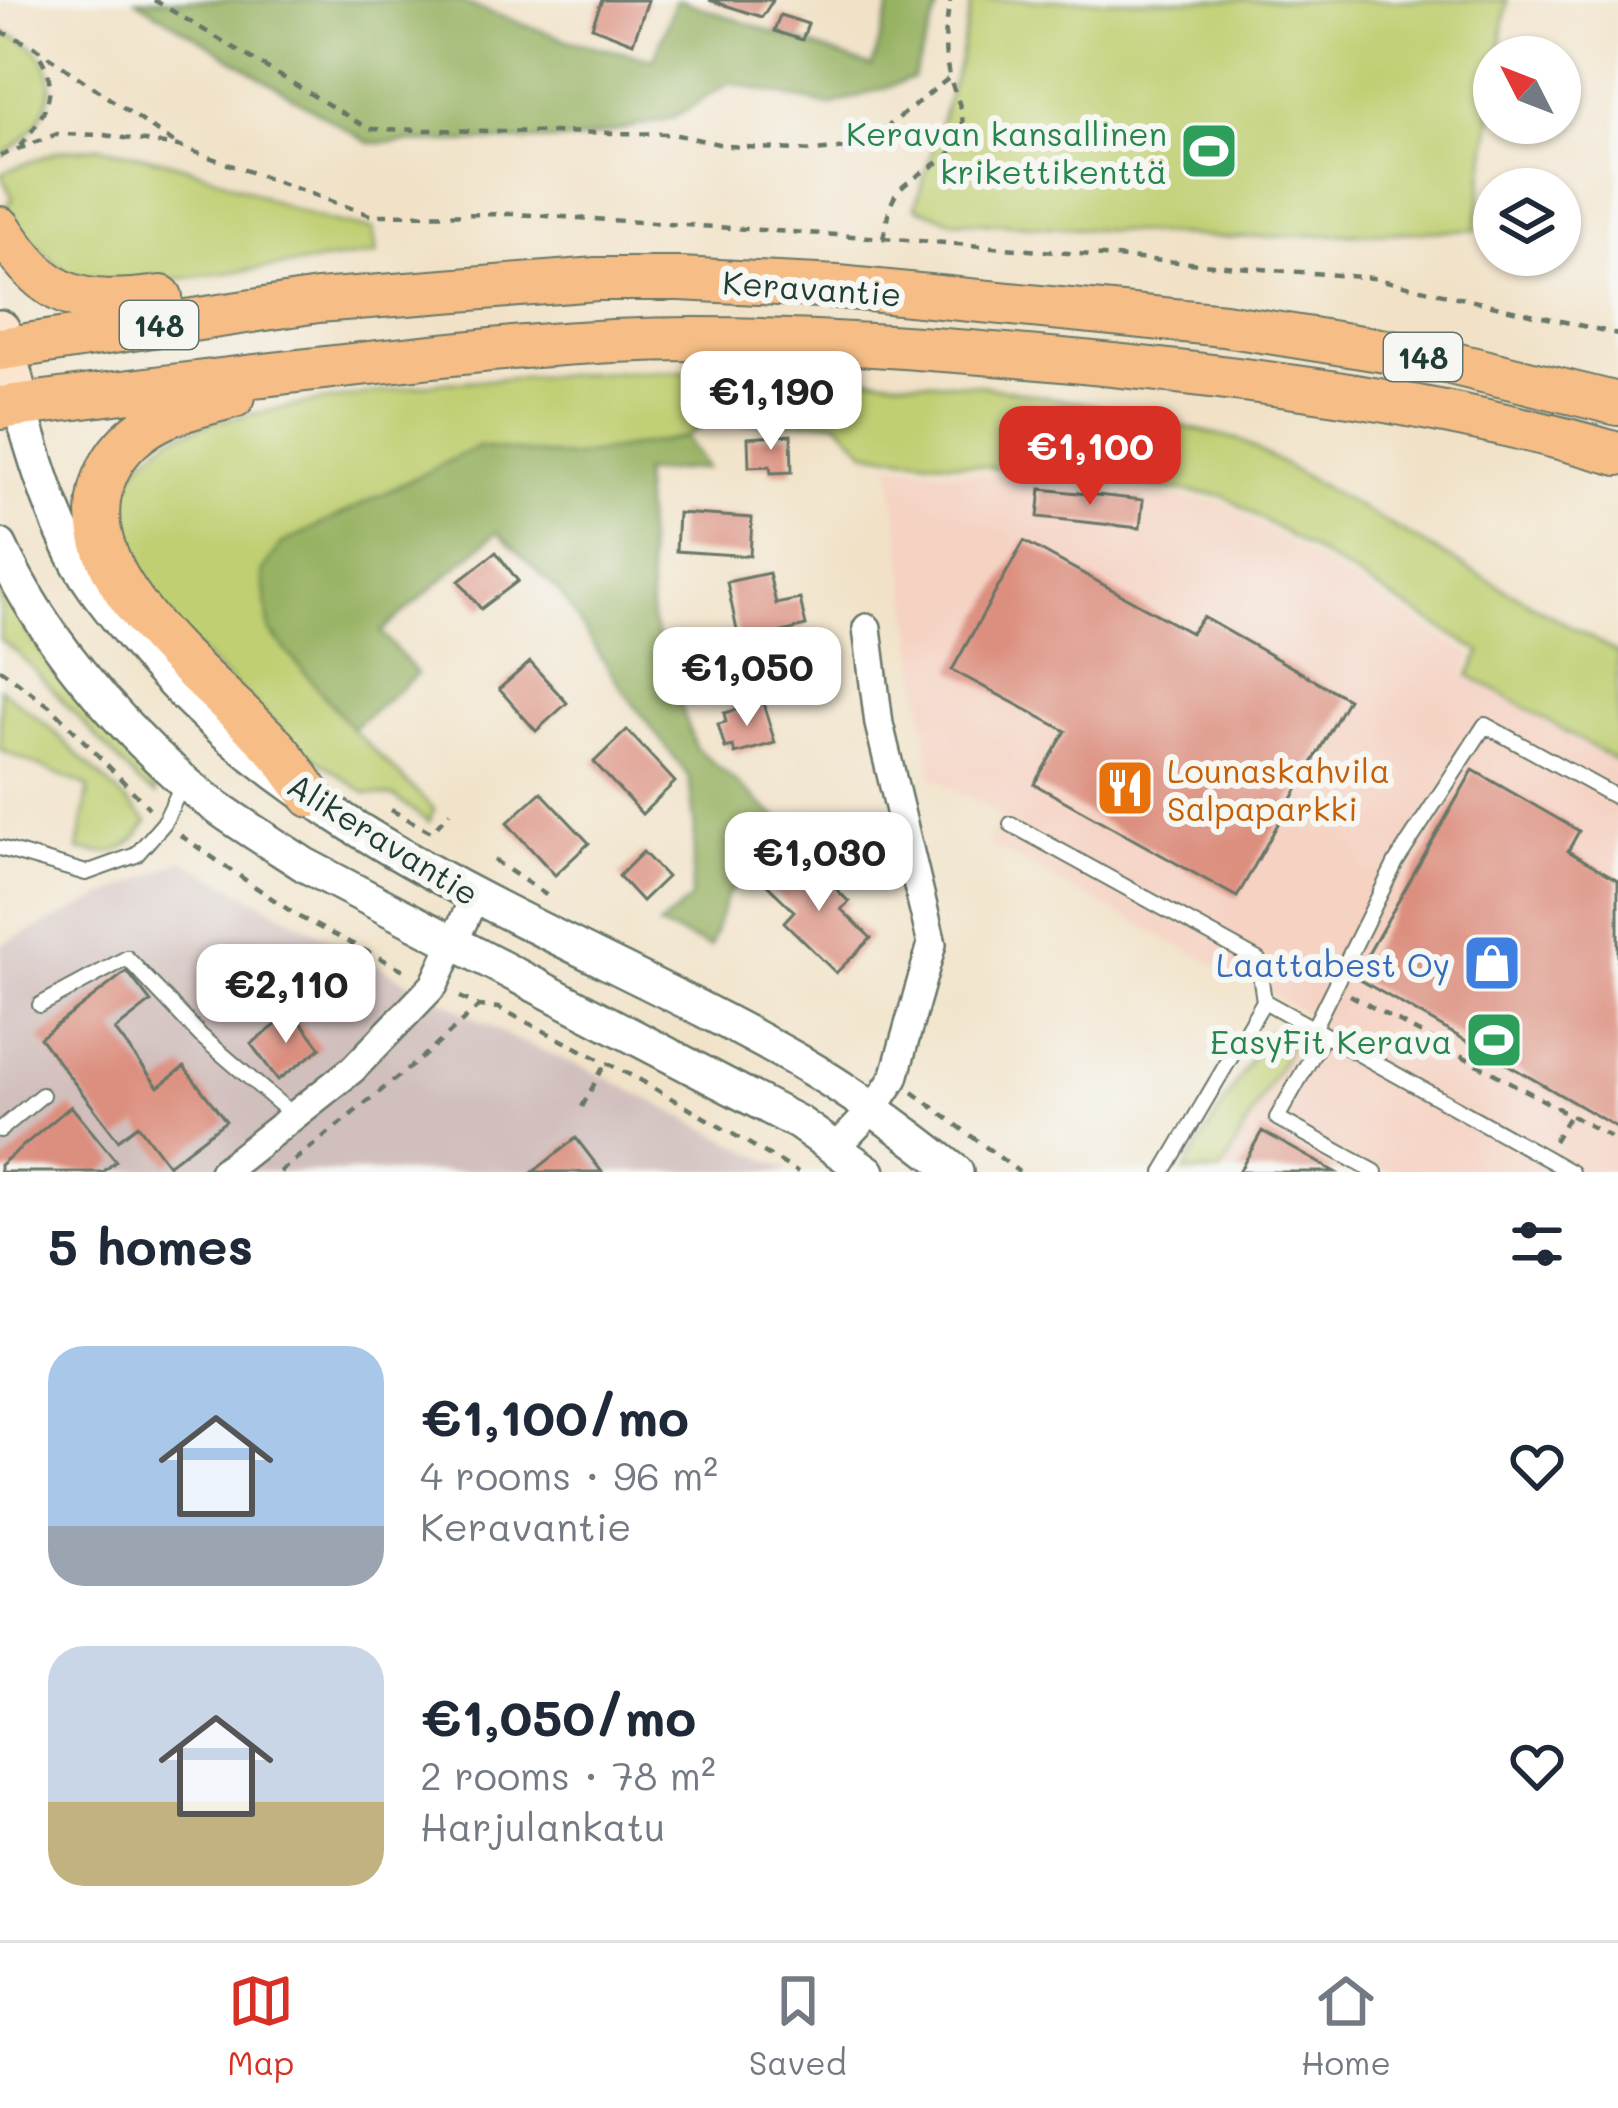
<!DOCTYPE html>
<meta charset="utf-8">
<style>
body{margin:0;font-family:Mali,sans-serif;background:#f2f2f3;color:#1f2937;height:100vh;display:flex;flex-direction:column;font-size:45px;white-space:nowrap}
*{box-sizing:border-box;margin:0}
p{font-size:39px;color:#747a83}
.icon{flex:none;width:66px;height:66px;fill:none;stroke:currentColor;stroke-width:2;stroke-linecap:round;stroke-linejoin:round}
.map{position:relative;height:1172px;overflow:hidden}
.drawer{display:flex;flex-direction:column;background:#fff;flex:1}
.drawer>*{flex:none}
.needle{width:78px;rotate:312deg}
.buttons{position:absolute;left:1473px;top:36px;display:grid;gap:24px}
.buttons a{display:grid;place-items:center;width:108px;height:108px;border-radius:50%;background:#fff;box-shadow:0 3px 9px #0004;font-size:60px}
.price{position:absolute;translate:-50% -102px;padding:0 27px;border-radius:24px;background:#fff;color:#222;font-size:39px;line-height:78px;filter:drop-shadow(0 3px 6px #0008)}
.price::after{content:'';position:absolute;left:50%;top:72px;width:36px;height:27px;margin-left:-18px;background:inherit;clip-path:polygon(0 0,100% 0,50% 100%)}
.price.active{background:#d93025;color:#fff}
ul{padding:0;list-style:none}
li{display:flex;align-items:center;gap:36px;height:300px;padding:0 48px}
li span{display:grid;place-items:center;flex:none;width:336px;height:240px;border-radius:36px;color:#555}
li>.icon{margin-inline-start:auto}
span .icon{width:144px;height:144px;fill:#fffc;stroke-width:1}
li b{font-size:51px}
h2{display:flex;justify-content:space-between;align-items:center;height:144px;padding:0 48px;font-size:51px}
.menu{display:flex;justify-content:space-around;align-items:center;height:168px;border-top:3px solid #e0e1e3;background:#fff;font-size:33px;color:#747a83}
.menu a{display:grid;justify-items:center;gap:6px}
.menu .active{color:#d93025}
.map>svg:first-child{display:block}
.built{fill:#f5d2c2}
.industrial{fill:#d1bfbd}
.green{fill:#c0cf72;stroke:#708653;stroke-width:3}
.forest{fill:#98b264;stroke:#5c784c;stroke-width:3}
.building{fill:#dc8f7f}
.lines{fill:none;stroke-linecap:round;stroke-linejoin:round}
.service-casing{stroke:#687767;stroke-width:18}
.minor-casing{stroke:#687767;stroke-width:32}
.tertiary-casing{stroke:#687767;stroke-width:38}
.secondary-casing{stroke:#687767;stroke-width:44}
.primary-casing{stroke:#687767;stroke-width:46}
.path{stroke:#687767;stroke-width:4.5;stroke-dasharray:9 9;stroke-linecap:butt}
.service{stroke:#fff;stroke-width:14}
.minor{stroke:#fff;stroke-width:27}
.tertiary{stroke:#fff;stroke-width:33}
.secondary{stroke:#fbe5cf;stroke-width:39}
.primary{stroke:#f6be86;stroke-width:42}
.labels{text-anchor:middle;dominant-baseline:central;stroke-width:12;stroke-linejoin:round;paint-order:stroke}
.shield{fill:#f6f6f2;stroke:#60746d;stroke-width:3}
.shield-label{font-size:30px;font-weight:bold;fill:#1f3d34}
.leisure-label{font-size:33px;fill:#27864d;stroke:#f6f6f2;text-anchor:end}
.street-label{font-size:33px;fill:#1f3d34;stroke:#f6f6f2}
.food-label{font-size:33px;fill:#c56008;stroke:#f6f6f2;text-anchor:start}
.shop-label{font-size:33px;fill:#366cbe;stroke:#f6f6f2;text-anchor:end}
</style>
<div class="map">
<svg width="1618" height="1172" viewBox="0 0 1618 1172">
<rect width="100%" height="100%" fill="#f6f6f2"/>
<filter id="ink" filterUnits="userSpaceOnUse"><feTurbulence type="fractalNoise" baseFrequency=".00833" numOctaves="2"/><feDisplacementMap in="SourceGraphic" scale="24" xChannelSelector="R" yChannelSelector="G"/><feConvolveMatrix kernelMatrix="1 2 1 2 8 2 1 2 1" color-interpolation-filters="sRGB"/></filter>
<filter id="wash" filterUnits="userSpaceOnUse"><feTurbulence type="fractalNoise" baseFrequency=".004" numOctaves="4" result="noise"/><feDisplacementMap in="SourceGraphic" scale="48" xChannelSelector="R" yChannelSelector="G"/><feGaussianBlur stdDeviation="2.7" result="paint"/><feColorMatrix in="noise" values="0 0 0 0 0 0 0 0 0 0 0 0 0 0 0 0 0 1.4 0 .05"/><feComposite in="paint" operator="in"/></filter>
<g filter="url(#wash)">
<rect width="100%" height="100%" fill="#f1e2c7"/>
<!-- built -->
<path class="built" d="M 890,464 L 1223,503 L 1472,656 L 1463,675 L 1618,765 L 1618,1172 L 1220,1172 L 1307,1014 L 988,844 L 1001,815 L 932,777 Z"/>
<!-- industrial -->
<path class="industrial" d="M 183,860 L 510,1037 L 603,1076 L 790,1172 L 0,1172 L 0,945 Z"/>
<!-- green -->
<path class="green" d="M 972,0 L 1507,0 L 1499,57 L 1494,57 L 1494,96 L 1476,230 L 1228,238 L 952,221 L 915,207 L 959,63 Z
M 0,31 C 11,36 26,40 34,48 C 73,84 36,137 0,156 Z
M 99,147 C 137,154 174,162 210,175 C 272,198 303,220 373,229 L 377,254 L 131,285 L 72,278 L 27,237 L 6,205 L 13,199 L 1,173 L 58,151 Z
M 757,371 L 978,385 L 1083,403 L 1240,440 L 1618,653 L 1618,762 L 1469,675 L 1481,652 L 1224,496 L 867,452 L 837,421 L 706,424 L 686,437 L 571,457 L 477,447 L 270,631 L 352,729 L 434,809 L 429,822 L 395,797 L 365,793 L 298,746 L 154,609 L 114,521 L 122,487 L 143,459 L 170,437 L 216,421 L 310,403 L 438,383 L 612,372 Z
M 0,584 C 31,641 71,697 118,743 C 133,758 154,772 156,794 L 139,783 L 19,654 L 0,640 Z
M 0,688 L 50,728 L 147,821 C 130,853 112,857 78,850 L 89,787 L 0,750 Z
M 1267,1032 L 1295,1038 L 1221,1172 L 1183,1172 Z"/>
<!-- forest -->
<path class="forest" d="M 136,0 L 455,0 L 570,41 L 654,59 L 676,0 L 680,0 L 872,67 L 892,0 L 941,0 L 913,78 L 830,106 L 730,83 L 672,118 L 578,140 L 368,143 Z
M 686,437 L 706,468 L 642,473 L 652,620 L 695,747 L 793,831 L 727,895 L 710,947 L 659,926 L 691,899 L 695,830 L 689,777 L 619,685 L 561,594 L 497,532 L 381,632 L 417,674 L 352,729 L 270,631 L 262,573 L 280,545 L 477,447 L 571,457 Z"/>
<g id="blocks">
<!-- building -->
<path class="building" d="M 602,0 L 648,0 L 633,43 L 592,27 Z
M 709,0 L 773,0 L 762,17 Z
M 780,15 L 808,24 L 802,40 L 774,31 Z
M 791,435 L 792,472 L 771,473 L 770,466 L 749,467 L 748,438 Z
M 1041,489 L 1143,500 L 1140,528 L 1038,517 Z
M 678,513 L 752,518 L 750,556 L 676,551 Z
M 1024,541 L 1191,633 L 1203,617 L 1348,699 L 1237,897 L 1034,784 L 1066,731 L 952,670 Z
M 496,552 L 518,581 L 481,609 L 459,581 Z
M 769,573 L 776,604 L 800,599 L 806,626 L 782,632 L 784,641 L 741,650 L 727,582 Z
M 530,662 L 567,703 L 536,731 L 499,689 Z
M 763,703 L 775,743 L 735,754 L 733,746 L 725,748 L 718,724 L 726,722 L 724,713 Z
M 627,730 L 675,782 L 642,814 L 594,762 Z
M 1473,770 L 1579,831 L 1568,851 L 1618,880 L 1618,1128 L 1355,977 Z
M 541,792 L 589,843 L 555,875 L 507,823 Z
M 643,852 L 667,877 L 642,901 L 619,876 Z
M 800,853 L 849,902 L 841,909 L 871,938 L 836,973 L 784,922 L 794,911 L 768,886 Z
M 127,971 L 151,1002 L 115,1030 L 158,1087 L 184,1067 L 226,1121 L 168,1165 L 138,1125 L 118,1140 L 40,1038 Z
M 293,1012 L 321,1048 L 278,1080 L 251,1044 Z
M 71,1106 L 116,1161 L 103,1172 L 0,1172 L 0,1165 Z
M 1262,1131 L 1335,1172 L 1239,1172 Z
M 576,1138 L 602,1172 L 533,1172 Z"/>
</g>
</g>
<g filter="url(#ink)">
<use href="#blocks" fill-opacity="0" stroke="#687767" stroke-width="3"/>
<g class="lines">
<defs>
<path id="service" d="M 1011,824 L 1258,960 L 1264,1001 L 1163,1172
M 0,848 L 86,873 L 136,855 L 164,823 L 184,781
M 1264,1001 L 1571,1172
M 40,1005 L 127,958 L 201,1036 L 294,1116
M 1313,1029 L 1396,862 L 1485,725 L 1618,798
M 1324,1035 L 1277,1118 L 1375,1172
M 0,1130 L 42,1095"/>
<path id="minor" d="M 836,1148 L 874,1108 L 894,1078 L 932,944 L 879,724 L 867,628
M 223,1172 L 353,1069 L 434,985 L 475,896"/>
<path id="tertiary" d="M 20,406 C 33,452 47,499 68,543 C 84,579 111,610 135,640 C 302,846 576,934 800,1062 C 855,1094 906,1132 956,1172
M 0,546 C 40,634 110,715 182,780 C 219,812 264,838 305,865 L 799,1123 L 868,1172"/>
<path id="secondary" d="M 0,330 L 20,406"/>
<path id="primary" d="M 0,228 C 49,301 76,307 161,297
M 0,349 L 318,301 L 597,279 L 680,279 L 838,287 L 1224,325 L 1430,358 L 1618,404
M 234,396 C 211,403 185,408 163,418 C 141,428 120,446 109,468 C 55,575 217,683 278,751 C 290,765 300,781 311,796
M 0,408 C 117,392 234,378 351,365 C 464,352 580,339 694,339 C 824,339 954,350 1083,362 C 1264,380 1444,403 1618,454"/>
</defs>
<!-- service casing -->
<use href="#service" class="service-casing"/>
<!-- minor casing -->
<use href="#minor" class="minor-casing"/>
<!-- tertiary casing -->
<use href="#tertiary" class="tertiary-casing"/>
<!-- secondary casing -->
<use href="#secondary" class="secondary-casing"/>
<!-- primary casing -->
<use href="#primary" class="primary-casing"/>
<!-- path -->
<path class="path" d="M 154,0 L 369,129 L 673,134 L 728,146 L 814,151 L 862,147 L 949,78
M 0,31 L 33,46 L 177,145
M 20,146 C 46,115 63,87 36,51
M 0,156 L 57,134 L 104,135 L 178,146 L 370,215 L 517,214 L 883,238 L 1373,278 L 1618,334
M 883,238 C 887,223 888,205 897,193 C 915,170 958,162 962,129 C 965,109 953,92 949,74 C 942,48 946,26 950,0
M 0,669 L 52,708 L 149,808
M 391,810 L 431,832 L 450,812
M 180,835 L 299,917 L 406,971
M 494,860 L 549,897
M 1350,995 L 1618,1141
M 460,997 L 479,1006 L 499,1008 L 640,1080 L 798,1172
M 913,1092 L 1019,1172
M 582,1107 L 606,1062
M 1554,1141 L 1570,1115
M 280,1172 L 430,1051 L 479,1006"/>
<!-- service -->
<use href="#service" class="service"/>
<!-- minor -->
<use href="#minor" class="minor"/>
<!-- tertiary -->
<use href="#tertiary" class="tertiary"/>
<!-- secondary -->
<use href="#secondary" class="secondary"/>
<!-- primary -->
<use href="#primary" class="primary"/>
</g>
</g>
<!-- icons -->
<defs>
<symbol id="stadium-square" viewBox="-11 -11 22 22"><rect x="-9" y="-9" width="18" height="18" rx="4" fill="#2e9e5b" stroke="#f6f6f2"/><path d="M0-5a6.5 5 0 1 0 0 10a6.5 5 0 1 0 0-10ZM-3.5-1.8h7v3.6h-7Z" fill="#fff"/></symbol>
<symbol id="restaurant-square" viewBox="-11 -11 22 22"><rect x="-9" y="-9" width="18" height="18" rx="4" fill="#e8710a" stroke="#f6f6f2"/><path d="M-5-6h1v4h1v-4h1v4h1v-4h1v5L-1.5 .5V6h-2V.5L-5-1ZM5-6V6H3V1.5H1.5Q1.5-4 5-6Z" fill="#fff"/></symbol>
<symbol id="shop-square" viewBox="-11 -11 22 22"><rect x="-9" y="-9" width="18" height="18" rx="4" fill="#3f7fe0" stroke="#f6f6f2"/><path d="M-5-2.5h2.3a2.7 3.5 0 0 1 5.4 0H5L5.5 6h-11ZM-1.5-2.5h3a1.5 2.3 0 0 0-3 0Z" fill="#fff"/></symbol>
</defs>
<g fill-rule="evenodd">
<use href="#stadium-square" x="1176" y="118" width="66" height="66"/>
<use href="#restaurant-square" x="1092" y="755" width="66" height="66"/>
<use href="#shop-square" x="1459" y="930" width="66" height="66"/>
<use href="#stadium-square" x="1461" y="1007" width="66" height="66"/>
</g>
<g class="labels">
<!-- shield labels -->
<g class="shield">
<rect x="120" y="301" width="78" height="48" rx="9"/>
<rect x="1384" y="333" width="78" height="48" rx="9"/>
</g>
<g class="shield-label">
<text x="159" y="325">148</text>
<text x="1423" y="357">148</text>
</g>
<!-- leisure labels -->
<g class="leisure-label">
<text x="1167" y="132">Keravan kansallinen<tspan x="1167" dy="38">krikettikenttä</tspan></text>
<text x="1452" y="1040">EasyFit Kerava</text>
</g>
<!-- street labels -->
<g class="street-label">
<text transform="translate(812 287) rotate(4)">Keravantie</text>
<text transform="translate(384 838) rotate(32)">Alikeravantie</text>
</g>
<!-- food labels -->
<g class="food-label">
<text x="1167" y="769">Lounaskahvila<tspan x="1167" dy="38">Salpaparkki</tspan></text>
</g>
<!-- shop labels -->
<g class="shop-label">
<text x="1450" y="963">Laattabest Oy</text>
</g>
</g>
</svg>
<div class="buttons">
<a><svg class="needle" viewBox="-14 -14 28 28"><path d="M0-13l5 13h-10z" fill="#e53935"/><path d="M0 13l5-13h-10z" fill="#747a83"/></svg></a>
<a><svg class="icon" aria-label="layers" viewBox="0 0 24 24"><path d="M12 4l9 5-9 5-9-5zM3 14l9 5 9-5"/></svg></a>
</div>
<b class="price" style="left:771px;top:453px">€1,190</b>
<b class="price active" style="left:1090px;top:508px">€1,100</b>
<b class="price" style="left:747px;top:729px">€1,050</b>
<b class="price" style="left:819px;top:914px">€1,030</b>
<b class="price" style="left:286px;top:1046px">€2,110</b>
</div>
<section class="drawer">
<h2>5 homes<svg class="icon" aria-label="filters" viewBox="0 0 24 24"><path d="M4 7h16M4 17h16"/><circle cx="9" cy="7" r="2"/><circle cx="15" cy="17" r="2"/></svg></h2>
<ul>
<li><span style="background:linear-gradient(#a9c7e8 75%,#9aa5b1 0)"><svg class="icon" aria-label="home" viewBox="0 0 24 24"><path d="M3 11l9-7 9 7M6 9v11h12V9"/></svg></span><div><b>€1,100/mo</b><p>4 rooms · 96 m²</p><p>Keravantie</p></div><svg class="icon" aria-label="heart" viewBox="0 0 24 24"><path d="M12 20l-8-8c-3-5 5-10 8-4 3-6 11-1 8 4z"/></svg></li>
<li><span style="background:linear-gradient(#c9d6e8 65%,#c2b280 0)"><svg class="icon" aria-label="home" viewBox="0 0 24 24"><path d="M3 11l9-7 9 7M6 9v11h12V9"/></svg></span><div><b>€1,050/mo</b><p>2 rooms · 78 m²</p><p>Harjulankatu</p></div><svg class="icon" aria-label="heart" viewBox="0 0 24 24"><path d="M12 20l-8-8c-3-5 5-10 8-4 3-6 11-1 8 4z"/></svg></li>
</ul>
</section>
<nav class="menu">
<a class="active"><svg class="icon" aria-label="map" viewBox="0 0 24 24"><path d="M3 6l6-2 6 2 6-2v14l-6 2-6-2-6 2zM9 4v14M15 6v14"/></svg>Map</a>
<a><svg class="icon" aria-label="saved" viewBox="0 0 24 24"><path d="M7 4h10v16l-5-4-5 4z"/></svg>Saved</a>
<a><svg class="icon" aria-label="home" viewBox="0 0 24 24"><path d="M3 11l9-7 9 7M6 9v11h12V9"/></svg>Home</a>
</nav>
